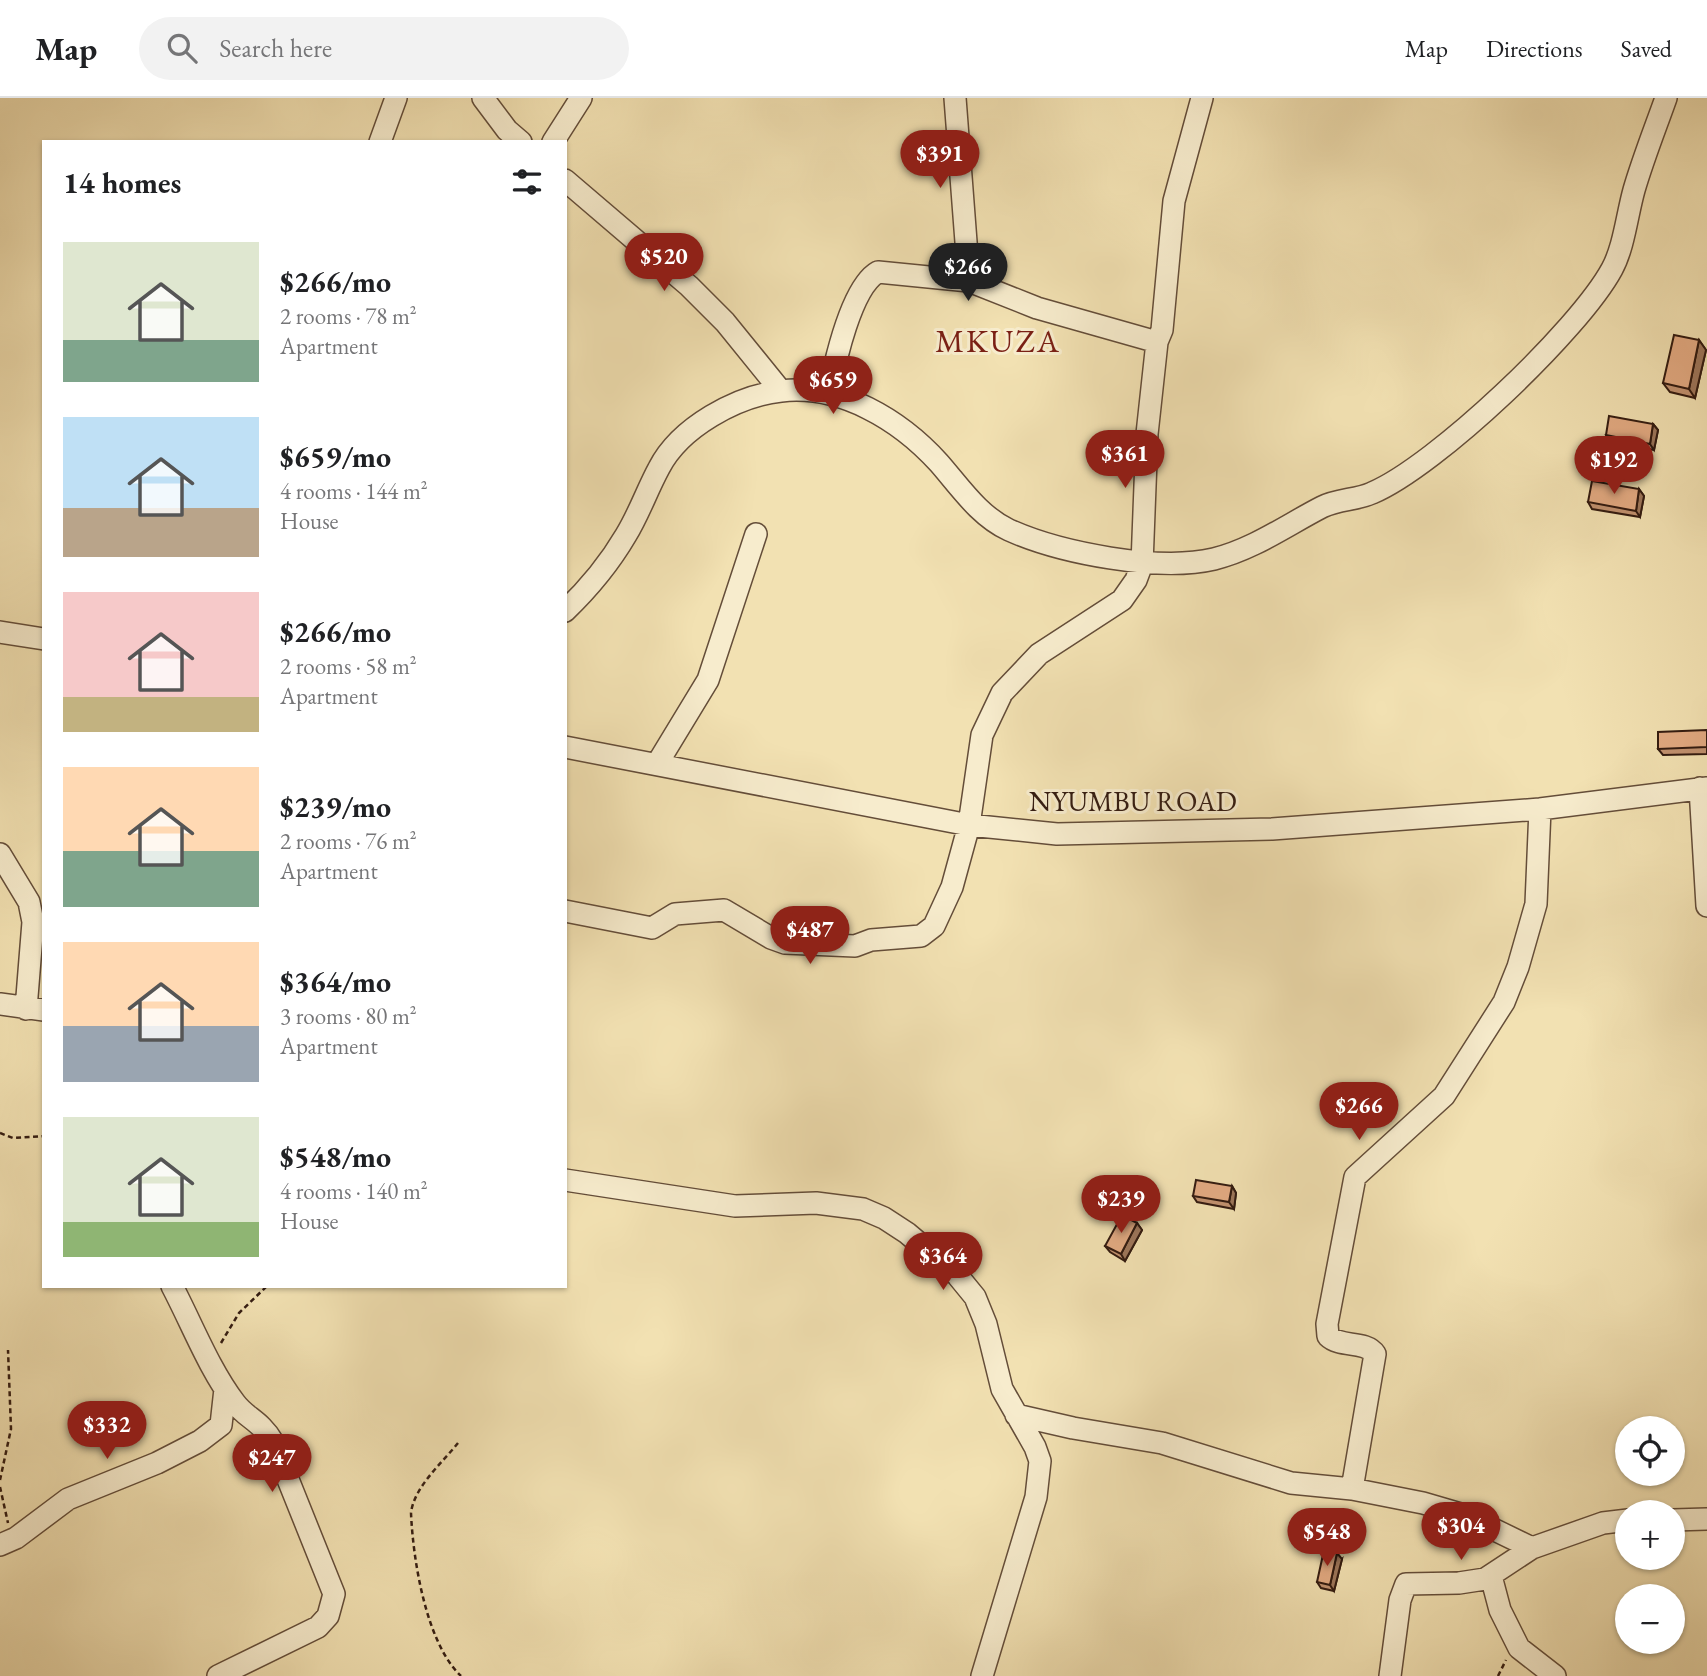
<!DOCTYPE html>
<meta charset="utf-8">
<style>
body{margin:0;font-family:"EB Garamond",serif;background:#f2f2f2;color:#202124;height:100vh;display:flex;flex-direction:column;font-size:26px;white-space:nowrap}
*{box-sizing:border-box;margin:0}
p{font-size:23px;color:#757577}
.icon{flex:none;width:38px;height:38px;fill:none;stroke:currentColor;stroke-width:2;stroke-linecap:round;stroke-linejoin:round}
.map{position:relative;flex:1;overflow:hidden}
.details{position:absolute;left:42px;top:42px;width:525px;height:1148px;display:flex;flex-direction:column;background:#fff;border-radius:0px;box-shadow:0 2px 5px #0004}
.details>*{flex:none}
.fabs{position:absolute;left:1615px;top:1318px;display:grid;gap:14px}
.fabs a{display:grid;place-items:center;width:70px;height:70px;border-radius:50%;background:#fff;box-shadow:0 2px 5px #0004;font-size:35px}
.price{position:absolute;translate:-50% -60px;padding:0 16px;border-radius:24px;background:#8f2418;color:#fff;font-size:23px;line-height:46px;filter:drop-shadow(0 2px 4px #0008)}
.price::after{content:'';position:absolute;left:50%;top:42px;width:21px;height:16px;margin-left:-10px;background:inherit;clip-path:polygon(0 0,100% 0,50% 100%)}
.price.active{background:#222;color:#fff}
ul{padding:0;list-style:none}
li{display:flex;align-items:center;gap:21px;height:175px;padding:0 21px}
li span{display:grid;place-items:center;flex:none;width:196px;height:140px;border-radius:0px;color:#555}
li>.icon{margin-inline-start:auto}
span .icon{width:84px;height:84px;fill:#fffc;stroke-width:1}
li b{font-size:30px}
h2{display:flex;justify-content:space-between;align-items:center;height:84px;padding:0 21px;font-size:30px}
header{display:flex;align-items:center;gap:42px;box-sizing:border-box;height:98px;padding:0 35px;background:#fff;border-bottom:2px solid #e0e0e0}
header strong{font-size:33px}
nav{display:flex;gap:38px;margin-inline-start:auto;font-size:24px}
.search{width:490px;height:63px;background:#f2f2f2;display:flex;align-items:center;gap:18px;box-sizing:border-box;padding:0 24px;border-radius:38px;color:#757577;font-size:26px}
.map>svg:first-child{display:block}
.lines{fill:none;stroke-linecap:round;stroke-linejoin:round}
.minor-casing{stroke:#644d39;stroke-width:24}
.path{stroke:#341c11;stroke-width:2.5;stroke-dasharray:5 3.5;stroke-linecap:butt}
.minor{stroke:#f7eccd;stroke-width:21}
.wall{fill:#c29270;stroke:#341c11;stroke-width:2}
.shaded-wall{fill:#9e775b;stroke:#341c11;stroke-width:2}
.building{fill:#e2aa82;stroke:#341c11;stroke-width:2}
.labels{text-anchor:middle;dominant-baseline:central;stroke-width:6;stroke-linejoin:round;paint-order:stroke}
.street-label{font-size:28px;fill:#341c11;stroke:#f7eccd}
.quarter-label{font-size:32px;letter-spacing:2px;fill:#7a1f14;stroke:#f7eccd}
</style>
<header>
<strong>Map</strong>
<div class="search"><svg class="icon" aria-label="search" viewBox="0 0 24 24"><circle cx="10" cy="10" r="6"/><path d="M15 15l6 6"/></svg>Search here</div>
<nav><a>Map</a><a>Directions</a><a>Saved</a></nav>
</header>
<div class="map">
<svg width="1707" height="1578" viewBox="0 0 1707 1578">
<rect width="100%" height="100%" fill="#f2e1b2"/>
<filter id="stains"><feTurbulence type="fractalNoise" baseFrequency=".00286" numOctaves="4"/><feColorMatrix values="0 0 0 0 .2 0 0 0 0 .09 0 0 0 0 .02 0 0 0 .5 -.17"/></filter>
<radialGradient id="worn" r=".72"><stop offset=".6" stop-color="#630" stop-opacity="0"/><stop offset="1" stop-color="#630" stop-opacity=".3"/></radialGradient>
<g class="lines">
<defs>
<path id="minor" d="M 483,0 L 507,32 L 521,44
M 955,0 L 969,183
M 380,44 L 396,0
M 553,44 L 581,0
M 565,82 L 689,188 L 725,224 L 781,293
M 829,294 C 835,264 851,189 878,174 L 969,183 L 1037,210 L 1157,244
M 565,513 C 589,490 609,466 626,437 C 639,416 647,392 659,370 C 680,329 737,298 781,293 C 841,286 900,322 939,365 C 960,389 979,418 1009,432 C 1060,455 1159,474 1214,461 C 1254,451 1287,427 1322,409 C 1338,401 1357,402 1372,395 C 1436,368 1579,232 1612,171 C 1624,149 1627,117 1634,92 C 1643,61 1655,31 1666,0
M 0,534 L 44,541
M 565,649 L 969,727 L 1057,736 L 1272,731 L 1540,711 L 1707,690
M 657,666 L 708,582 L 756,436
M 1700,690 L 1707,808
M 0,756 L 29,804 L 33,824 L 26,911
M 565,813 L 652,830 L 675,816 L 724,812 L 771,840 L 785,845 L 855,848 L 871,842 L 921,838 L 934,828 L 952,789 L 969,727 L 982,637 L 1002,595 L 1039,556 L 1122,502 L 1136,482 L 1142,466 L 1147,336 L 1157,244 L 1162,232 L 1174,103 L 1202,0
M 0,906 L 44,912
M 565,1082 L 735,1108 L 816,1105 L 863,1111 L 884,1120 L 907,1135 L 957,1177 L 975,1199 L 986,1226 L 1002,1291 L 1035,1349 L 1040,1363 L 1036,1399 L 982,1578
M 172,1188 C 192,1226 209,1271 235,1305 C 246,1320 260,1322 273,1344 L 334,1496 L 328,1518 L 318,1529 L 218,1578
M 1016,1317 L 1073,1330 L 1162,1345 L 1291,1385 L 1352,1391 L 1423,1405 L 1464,1417 L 1532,1450
M 1352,1391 L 1375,1256 C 1366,1242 1340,1250 1328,1238 L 1327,1226 L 1355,1079 L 1444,998 L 1504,904 L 1518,869 L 1536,806 L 1540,711
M 1673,1422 L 1707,1421
M 0,1447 L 16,1440 L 68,1401 L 157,1365 L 200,1343 L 221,1327 L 225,1291
M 1491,1478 L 1500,1512 L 1519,1550 L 1555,1578
M 1390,1578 L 1400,1502 L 1406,1486 L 1459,1485 L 1485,1481 L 1532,1450 L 1603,1425 L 1628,1422"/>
</defs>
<!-- minor casing -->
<use href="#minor" class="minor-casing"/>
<!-- path -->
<path class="path" d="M 0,1035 L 13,1040 L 44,1038
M 221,1245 L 239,1215 L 267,1188
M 458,1345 C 442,1365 414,1389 411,1415 C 413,1462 426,1545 461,1578
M 0,1382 L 11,1331 L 8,1252
M 0,1389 L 8,1425
M 1498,1578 L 1506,1562"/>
<!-- minor -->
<use href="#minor" class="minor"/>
</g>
<!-- wall -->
<path class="wall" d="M 1699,242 L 1706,252 L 1695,300 L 1670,294 L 1663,285 Z
M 1653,326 L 1658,332 L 1654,352 L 1610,343 L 1606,337 Z
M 1639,391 L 1644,398 L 1640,419 L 1592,411 L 1588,404 Z
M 1707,632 L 1707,656 L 1663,657 L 1658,651 Z
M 1232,1088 L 1236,1095 L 1234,1111 L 1197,1104 L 1193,1098 Z
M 1137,1125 L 1142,1132 L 1125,1163 L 1110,1154 L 1105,1148 Z
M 1342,1461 L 1334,1493 L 1321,1490 L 1317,1484 Z"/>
<!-- shaded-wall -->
<path class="shaded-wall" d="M 1699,242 L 1706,252 L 1695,300 L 1689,291 Z
M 1653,326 L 1658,332 L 1654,352 L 1650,346 Z
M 1639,391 L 1644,398 L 1640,419 L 1636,413 Z
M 1232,1088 L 1236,1095 L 1234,1111 L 1229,1104 Z
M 1137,1125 L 1142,1132 L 1125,1163 L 1121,1156 Z
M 1337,1455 L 1342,1461 L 1334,1493 L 1330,1487 Z"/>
<!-- building -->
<path class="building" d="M 1674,237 L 1699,242 L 1689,291 L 1663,285 Z
M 1609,318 L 1653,326 L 1650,346 L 1606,337 Z
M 1592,383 L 1639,391 L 1636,413 L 1588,404 Z
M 1707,632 L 1707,649 L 1658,651 L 1658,634 Z
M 1196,1082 L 1232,1088 L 1229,1104 L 1193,1098 Z
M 1122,1117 L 1137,1125 L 1121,1156 L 1105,1148 Z
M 1324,1452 L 1337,1455 L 1330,1487 L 1317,1484 Z"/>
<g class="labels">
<!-- street labels -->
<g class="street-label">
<text x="1133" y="703">NYUMBU ROAD</text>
</g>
<!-- quarter labels -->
<g class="quarter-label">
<text x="998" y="243">MKUZA</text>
</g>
</g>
<rect width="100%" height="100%" filter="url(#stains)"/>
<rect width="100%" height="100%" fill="url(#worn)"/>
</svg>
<div class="fabs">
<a><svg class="icon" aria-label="locate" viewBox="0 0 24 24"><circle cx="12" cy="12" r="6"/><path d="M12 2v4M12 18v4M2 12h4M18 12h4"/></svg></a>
<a>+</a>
<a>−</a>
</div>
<b class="price" style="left:940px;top:92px">$391</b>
<b class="price" style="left:664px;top:195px">$520</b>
<b class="price active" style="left:968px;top:205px">$266</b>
<b class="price" style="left:833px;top:318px">$659</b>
<b class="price" style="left:1125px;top:392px">$361</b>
<b class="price" style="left:1614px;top:398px">$192</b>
<b class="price" style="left:810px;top:868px">$487</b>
<b class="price" style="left:1359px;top:1044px">$266</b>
<b class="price" style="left:1121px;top:1137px">$239</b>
<b class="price" style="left:943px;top:1194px">$364</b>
<b class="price" style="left:107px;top:1363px">$332</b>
<b class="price" style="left:272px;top:1396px">$247</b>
<b class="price" style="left:1461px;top:1464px">$304</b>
<b class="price" style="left:1327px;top:1470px">$548</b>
<section class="details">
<h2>14 homes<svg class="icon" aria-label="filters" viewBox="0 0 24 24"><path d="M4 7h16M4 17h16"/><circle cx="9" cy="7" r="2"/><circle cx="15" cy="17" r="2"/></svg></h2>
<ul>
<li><span style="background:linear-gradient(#dfe7d0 70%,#7fa58c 0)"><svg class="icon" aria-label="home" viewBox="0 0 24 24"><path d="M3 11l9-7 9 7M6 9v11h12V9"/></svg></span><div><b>$266/mo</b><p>2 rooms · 78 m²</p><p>Apartment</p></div></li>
<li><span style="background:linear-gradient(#bfe0f5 65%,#b9a48a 0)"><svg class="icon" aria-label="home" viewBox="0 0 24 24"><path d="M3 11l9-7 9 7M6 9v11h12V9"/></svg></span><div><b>$659/mo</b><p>4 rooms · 144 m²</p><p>House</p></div></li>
<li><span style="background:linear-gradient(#f6c9c9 75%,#c2b280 0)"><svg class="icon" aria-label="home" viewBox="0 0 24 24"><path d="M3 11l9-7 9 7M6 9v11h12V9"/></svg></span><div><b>$266/mo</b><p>2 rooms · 58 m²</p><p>Apartment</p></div></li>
<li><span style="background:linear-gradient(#ffd9b3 60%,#7fa58c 0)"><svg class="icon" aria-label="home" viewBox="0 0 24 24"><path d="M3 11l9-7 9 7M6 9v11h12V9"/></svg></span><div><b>$239/mo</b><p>2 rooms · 76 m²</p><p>Apartment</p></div></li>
<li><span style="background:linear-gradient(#ffd9b3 60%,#9aa5b1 0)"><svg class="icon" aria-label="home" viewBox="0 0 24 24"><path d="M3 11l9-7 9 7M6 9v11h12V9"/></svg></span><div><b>$364/mo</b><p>3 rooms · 80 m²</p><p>Apartment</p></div></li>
<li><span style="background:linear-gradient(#dfe7d0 75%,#8fb573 0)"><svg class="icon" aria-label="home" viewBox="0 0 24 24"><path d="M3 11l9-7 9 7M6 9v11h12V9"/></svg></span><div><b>$548/mo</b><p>4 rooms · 140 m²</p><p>House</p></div></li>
</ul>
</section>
</div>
